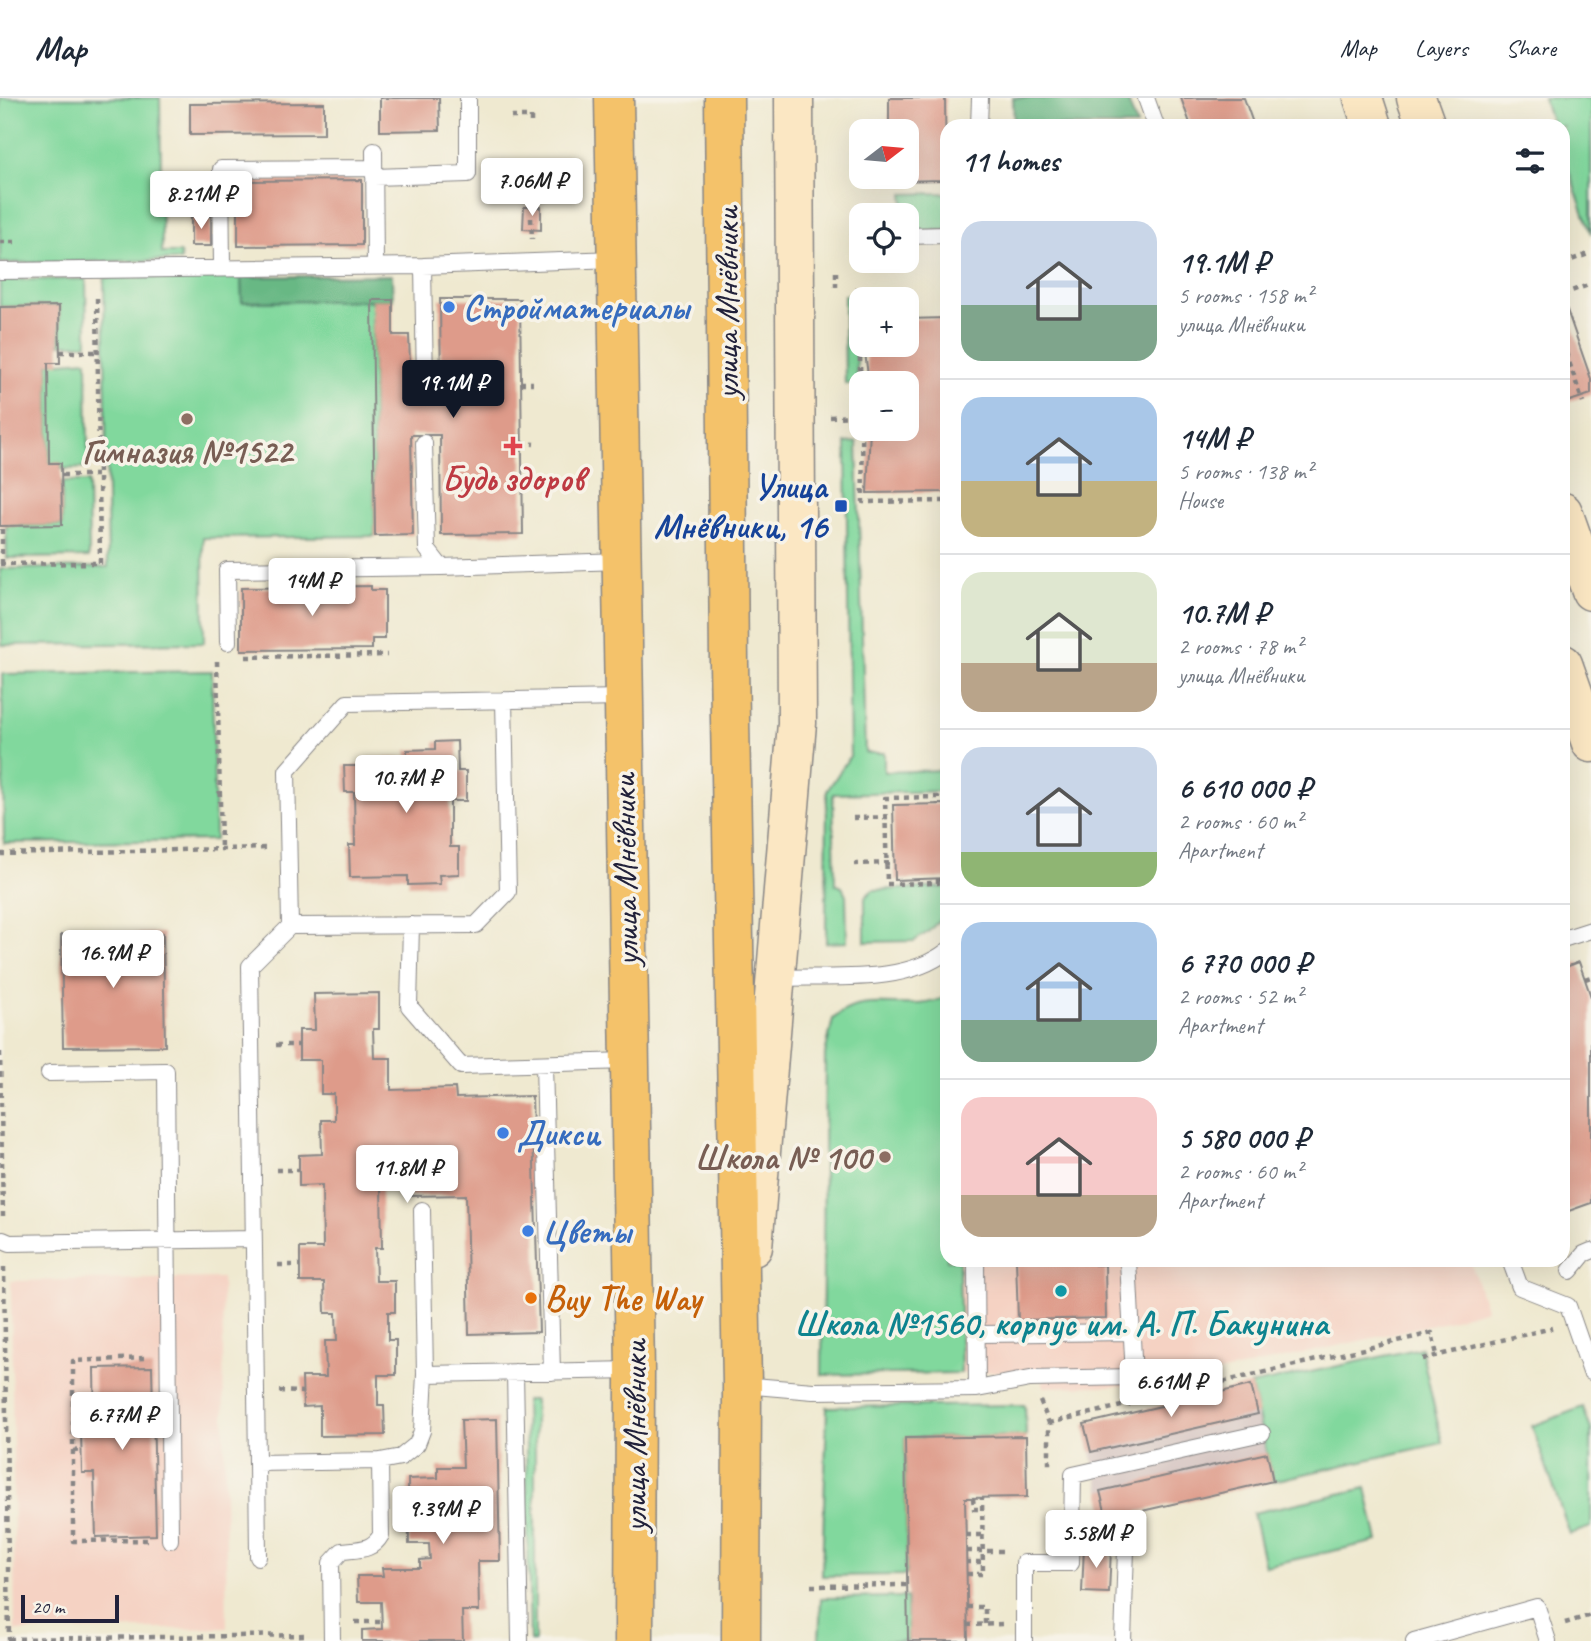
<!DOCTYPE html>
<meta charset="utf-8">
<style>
body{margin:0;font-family:Caveat,sans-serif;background:#f6f6f7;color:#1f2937;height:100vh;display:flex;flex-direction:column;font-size:26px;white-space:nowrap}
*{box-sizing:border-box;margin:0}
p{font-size:23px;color:#747a83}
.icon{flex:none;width:38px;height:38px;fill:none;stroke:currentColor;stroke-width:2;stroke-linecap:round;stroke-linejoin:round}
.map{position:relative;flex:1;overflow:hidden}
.side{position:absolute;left:940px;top:21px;width:630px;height:1148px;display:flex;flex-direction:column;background:#fff;border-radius:21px;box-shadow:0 7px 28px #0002}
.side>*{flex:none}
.needle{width:46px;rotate:74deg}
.fabs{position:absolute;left:849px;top:21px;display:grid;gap:14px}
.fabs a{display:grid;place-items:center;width:70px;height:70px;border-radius:14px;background:#fff;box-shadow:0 7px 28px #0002;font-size:35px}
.scale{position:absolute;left:21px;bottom:18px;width:98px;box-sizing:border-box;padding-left:7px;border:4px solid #22223b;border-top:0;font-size:19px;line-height:24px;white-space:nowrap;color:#22223b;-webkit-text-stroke:5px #f7f3e8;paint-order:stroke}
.price{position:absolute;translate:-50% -60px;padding:0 16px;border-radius:7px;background:#fff;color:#222;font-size:23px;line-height:46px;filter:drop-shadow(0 2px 4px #0008)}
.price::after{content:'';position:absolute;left:50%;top:42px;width:21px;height:16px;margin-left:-10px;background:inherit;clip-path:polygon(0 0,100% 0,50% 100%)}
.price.current{background:#111827;color:#fff}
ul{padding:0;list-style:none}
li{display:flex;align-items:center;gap:21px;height:175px;padding:0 21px}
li+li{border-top:2px solid #e0e1e3}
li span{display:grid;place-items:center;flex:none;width:196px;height:140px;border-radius:21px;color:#555}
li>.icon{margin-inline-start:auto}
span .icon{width:84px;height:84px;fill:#fffc;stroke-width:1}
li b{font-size:30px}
h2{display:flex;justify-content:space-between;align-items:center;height:84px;padding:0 21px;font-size:30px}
header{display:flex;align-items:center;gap:42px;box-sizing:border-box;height:98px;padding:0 35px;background:#fff;border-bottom:2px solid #e0e1e3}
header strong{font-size:33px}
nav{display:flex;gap:38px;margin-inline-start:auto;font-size:24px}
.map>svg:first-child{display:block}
.built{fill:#f5d2c3}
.industrial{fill:#d1bfbd}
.green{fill:#81d89d;stroke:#527d6c;stroke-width:2}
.forest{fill:#68b884;stroke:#456d60;stroke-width:2}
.building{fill:#de9b8a}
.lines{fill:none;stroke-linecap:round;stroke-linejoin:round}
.lane-casing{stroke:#888686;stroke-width:18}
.secondary-casing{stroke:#888686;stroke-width:41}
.primary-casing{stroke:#888686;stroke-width:41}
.path{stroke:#888686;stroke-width:4.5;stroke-dasharray:5 5;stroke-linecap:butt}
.lane{stroke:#fff;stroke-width:16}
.secondary{stroke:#fbe7c3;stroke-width:38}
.primary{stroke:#f4c26a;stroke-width:38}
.shop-dot{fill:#3f7fe0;stroke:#f7f3e8;stroke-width:2.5}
.education-dot{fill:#8d6e63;stroke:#f7f3e8;stroke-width:2.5}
.health-dot{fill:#e0444e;stroke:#f7f3e8;stroke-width:2.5}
.transit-dot{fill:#1a4fb4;stroke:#f7f3e8;stroke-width:2.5}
.culture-dot{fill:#0f9aa8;stroke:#f7f3e8;stroke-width:2.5}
.food-dot{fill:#e8710a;stroke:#f7f3e8;stroke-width:2.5}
.labels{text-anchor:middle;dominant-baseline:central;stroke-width:7;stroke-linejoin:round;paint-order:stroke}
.street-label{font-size:35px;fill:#22223b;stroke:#f7f3e8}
.shop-label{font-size:35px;font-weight:bold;fill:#366cbe;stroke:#f7f3e8;text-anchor:start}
.education-label{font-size:35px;font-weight:bold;fill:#785e54;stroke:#f7f3e8}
.health-label{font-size:35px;font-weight:bold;fill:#be3a42;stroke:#f7f3e8}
.transit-label{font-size:35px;font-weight:bold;fill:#164399;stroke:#f7f3e8;text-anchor:end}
.food-label{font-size:35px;font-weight:bold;fill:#c56008;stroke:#f7f3e8;text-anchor:start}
.culture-label{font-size:35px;font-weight:bold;fill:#0d838f;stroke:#f7f3e8}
</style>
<header>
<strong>Map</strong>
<nav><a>Map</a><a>Layers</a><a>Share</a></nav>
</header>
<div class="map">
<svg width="1591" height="1543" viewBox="0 0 1591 1543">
<rect width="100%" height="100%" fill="#f7f3e8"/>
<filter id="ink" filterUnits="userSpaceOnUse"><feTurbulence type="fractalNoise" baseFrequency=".0143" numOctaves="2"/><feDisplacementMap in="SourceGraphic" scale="14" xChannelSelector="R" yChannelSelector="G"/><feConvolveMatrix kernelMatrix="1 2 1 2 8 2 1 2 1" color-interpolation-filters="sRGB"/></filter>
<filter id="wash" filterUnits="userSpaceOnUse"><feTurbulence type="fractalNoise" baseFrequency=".00686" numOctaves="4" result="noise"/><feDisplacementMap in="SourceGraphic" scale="28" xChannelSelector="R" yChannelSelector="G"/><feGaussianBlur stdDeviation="1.57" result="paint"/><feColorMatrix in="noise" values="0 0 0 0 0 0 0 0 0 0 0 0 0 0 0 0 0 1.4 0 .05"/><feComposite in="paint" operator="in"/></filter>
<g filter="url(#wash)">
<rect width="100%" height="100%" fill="#efe9d0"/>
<!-- built -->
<path class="built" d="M 825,956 L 947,1162 L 1470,1162 L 1486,1211 L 1447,1223 L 1165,1287 L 1043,1289 L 1043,1273 L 822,1277 Z
M 222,1180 L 227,1530 L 15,1533 L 11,1183 Z"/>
<!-- industrial -->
<path class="industrial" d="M 1251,1287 L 1273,1383 L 1107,1421 L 1084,1326 Z"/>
<!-- green -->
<path class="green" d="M 0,0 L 160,0 L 162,155 L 180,155 L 181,162 L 0,165 Z
M 1543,0 L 1591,0 L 1591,136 L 1563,56 L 1563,28 L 1553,28 Z
M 947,95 L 947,132 L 907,133 L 903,96 Z
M 241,179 L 242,204 L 372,202 L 375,438 L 203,440 L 204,545 L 2,547 L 0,471 L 108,469 L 104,180 Z
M 86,181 L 87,246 L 60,246 L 59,208 L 0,209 L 0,182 Z
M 844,197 L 856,197 L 857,285 L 845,286 Z
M 87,262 L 88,370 L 61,371 L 61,365 L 49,365 L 48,265 Z
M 857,344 L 865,655 L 884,655 L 884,674 L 944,672 L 947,693 L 833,696 L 835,786 L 842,789 L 846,797 L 847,844 L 826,845 L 827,693 L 850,658 L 846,345 Z
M 62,384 L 88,384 L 89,459 L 7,460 L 6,428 L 62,427 Z
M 212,573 L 215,742 L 4,745 L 2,576 Z
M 947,789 L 947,814 L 928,834 L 914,843 L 865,844 L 865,799 L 873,792 Z
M 947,898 L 947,1162 L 959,1162 L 961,1275 L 822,1277 L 825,956 L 833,921 C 866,890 910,919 947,898 Z
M 1421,1250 L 1442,1345 L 1273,1383 L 1251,1287 Z
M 525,1302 L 535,1302 L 535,1543 L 530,1543 Z
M 1025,1307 L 1026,1338 L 905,1340 L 907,1477 L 822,1478 L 827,1309 Z
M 1583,1309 L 1591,1332 L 1591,1429 L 1570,1436 L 1532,1328 Z
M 1366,1390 L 1378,1443 L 1265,1468 L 1253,1415 Z
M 907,1499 L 908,1543 L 819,1543 L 821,1500 Z"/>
<!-- forest -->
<path class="forest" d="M 1013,0 L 1127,0 L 1137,28 L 1014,28 Z
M 392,177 L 393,202 L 242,204 L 241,179 Z"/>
<g id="blocks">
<!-- building -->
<path class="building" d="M 380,0 L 439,0 L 440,32 L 380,33 Z
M 889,0 L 945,0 L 946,82 L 890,83 L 890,79 L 906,79 L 906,33 L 889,33 Z
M 1181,0 L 1244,0 L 1254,28 L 1191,28 Z
M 324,5 L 324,36 L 190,37 L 190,6 Z
M 362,82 L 362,147 L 238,148 L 238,83 Z
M 524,109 L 541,109 L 541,132 L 523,131 Z
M 191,118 L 211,118 L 211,148 L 191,148 Z
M 440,201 L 520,201 L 523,436 L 441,437 L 440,337 L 411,337 L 413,437 L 375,438 L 372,202 L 393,202 L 393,237 L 409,237 L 411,297 L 441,296 Z
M 59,208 L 60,265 L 48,265 L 49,365 L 61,365 L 62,427 L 0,428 L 0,209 Z
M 1567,212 L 1591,281 L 1591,296 L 1567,304 L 1563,292 L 1563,214 Z
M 947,220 L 947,394 L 867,395 L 870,331 L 906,331 L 906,285 L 869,285 L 864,247 L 906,247 L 906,221 Z
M 371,488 L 371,492 L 385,492 L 385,541 L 372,541 L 372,551 L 241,552 L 241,490 Z
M 457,643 L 458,673 L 466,673 L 466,703 L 450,703 L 450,749 L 459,749 L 459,776 L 439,777 L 440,786 L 408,787 L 408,778 L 350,779 L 349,747 L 355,747 L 354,694 L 345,694 L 344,668 L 370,668 L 370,660 L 407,660 L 407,652 L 435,651 L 435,644 Z
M 947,706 L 947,780 L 895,782 L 893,707 Z
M 163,835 L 165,948 L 63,949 L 61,837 Z
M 1579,864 L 1591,899 L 1591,1105 L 1563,1115 L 1563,870 Z
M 379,895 L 379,931 L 373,931 L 374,960 L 391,960 L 391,992 L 455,990 L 456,1000 L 532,998 L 539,1234 L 469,1236 L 466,1097 L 409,1098 L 408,1057 L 375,1058 L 375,1086 L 381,1086 L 382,1150 L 375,1150 L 376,1183 L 395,1183 L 395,1214 L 388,1214 L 388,1242 L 396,1242 L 396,1277 L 378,1277 L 378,1307 L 384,1307 L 385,1337 L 320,1338 L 320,1308 L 303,1309 L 302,1279 L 326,1279 L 325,1243 L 337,1243 L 336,1215 L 325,1215 L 324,1184 L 300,1184 L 300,1150 L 323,1150 L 322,1087 L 299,1088 L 299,1057 L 322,1056 L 321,1022 L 334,1022 L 334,996 L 321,996 L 321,962 L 299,962 L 299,932 L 315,932 L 314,896 Z
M 1016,1162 L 1095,1162 L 1095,1167 L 1105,1167 L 1106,1220 L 1018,1222 Z
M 152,1269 L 156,1437 L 96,1439 L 94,1375 L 82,1375 L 81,1332 L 95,1331 L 94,1270 Z
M 1251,1287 L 1258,1316 L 1091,1354 L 1084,1326 Z
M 497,1321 L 500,1463 L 478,1463 L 479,1513 L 462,1513 L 463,1543 L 362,1543 L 362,1532 L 382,1531 L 381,1504 L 358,1504 L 357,1478 L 383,1478 L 382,1470 L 420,1470 L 420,1462 L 430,1461 L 429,1446 L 409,1446 L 408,1381 L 438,1380 L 438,1369 L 463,1369 L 461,1322 Z
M 1026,1338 L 1027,1399 L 965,1400 L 968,1543 L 908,1543 L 905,1340 Z
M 1267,1355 L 1273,1383 L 1107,1421 L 1100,1393 Z
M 1084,1449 L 1111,1451 L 1109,1495 L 1082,1494 Z"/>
</g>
</g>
<g filter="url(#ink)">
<use href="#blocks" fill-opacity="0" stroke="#888686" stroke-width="2"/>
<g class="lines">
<defs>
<path id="lane" d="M 1146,0 L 1156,28
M 979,28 L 980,0
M 374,53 L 375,168
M 374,79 L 468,76 L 468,0
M 906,138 L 947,137
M 858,140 L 861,140
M 423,168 L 425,287
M 222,170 L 221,71 L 374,70
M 0,173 L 423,168 L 615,161
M 424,345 L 427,451 L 441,469 L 621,463
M 228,544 L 227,472 L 441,469
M 504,602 L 508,794 L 476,827 L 290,828 L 250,868 L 257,1365 L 380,1363 L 401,1359 L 417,1346 L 422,1333 L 425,1276 L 635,1272
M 411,827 L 409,908 L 461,968 L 628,963
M 290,828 L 287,673 L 347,605 L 622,600
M 1563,841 L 1591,832
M 776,880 C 830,877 903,888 947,853
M 544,966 L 552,1274
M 49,975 L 166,973 L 170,1442
M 422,1112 L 425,1276
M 3,1142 L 10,1145 L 253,1141
M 976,1162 L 977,1291
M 1510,1162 L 1520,1189 L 1568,1208 L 1591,1274
M 1570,1173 L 1584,1156 L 1591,1153
M 979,1236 L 1132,1234
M 515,1274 L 520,1543
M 742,1287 L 813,1293 L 977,1291 L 1030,1281 L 1134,1279 L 1128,1162
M 257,1365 L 258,1459
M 332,1543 L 331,1465 L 342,1453 C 359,1451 372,1453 381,1437 L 380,1363
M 1024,1543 L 1024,1465 L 1071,1465 L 1072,1434
M 1123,1543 L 1126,1451 L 1111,1435 L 1072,1434 L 1073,1377 L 1262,1335
M 1414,1543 L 1537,1509 L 1548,1543"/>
<path id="secondary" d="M 1363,0 L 1372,28
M 1416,0 L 1426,28
M 1563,414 L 1591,493
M 1563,566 L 1591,645
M 753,1149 L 797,625 L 794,0"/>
<path id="primary" d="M 614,0 L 635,1272 L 634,1543
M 724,0 L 729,565 L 742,1287 L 741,1543"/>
</defs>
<!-- lane casing -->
<use href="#lane" class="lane-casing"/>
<!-- secondary casing -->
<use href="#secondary" class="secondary-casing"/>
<!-- primary casing -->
<use href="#primary" class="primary-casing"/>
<!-- path -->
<path class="path" d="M 511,19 L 531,19 L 531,27
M 945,49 L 947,49
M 531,120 L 532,141
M 0,144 L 16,144
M 1563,165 L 1591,155
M 836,189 L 836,170
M 858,189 L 861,303
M 1563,196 L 1591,186
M 1563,246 L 1583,305
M 60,254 L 97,254
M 520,285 L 533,285
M 830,319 L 861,318
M 862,331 L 863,404 L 947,403
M 522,345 L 534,346
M 62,377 L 99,377
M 0,466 L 100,465 L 97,196
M 2,466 L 2,428
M 246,559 L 387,557
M 217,563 L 221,751
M 853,720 L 893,719
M 0,756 L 267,750
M 854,766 L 894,765
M 938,781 L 938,785 L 887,786 L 885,700 L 938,699 L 938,706
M 1585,881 L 1591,879
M 276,947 L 299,947
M 0,954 L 3,1118
M 276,1072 L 299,1072
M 278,1167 L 299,1167
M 4,1169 L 9,1543
M 144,1260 L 73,1263 L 73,1443 L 148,1442
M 1423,1261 L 1552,1230
M 279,1293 L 302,1294
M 1145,1302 L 1432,1235 L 1437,1257
M 1040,1303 L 1049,1325 L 1049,1369
M 1049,1325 L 1130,1306
M 73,1353 L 82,1352
M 973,1400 L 974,1411 L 983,1411
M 966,1437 L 983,1437
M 967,1453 L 1004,1453
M 966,1464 L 983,1464
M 967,1476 L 983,1476 L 982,1400
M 811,1488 L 907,1487
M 967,1509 L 985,1509 L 985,1526
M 355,1524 L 382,1524
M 1565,1525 L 1591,1517
M 967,1527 L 1002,1526
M 9,1541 L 309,1537"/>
<!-- lane -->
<use href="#lane" class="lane"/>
<!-- secondary -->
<use href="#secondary" class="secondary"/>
<!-- primary -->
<use href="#primary" class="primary"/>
</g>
</g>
<!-- markers -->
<g class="shop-dot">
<circle cx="449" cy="209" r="7"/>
<circle cx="503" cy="1035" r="7"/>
<circle cx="528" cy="1133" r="7"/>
</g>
<g class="education-dot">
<circle cx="187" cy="321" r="7"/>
<circle cx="885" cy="1059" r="7"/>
</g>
<path class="health-dot" d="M509.5 337.5h7v7h7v7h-7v7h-7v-7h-7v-7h7z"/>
<rect class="transit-dot" x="834" y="401" width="14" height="14" rx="3.5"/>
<circle class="culture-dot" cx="1061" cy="1193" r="7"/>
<circle class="food-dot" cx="531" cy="1200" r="7"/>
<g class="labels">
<!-- street labels -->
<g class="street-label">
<text transform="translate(726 205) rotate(-90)">улица Мнёвники</text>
<text transform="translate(625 772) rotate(-91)">улица Мнёвники</text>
<text transform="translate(634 1338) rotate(-90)">улица Мнёвники</text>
</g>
<!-- shop labels -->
<g class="shop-label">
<text x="463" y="209">Стройматериалы</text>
<text x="517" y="1035">Дикси</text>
<text x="542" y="1133">Цветы</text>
</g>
<!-- education labels -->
<g class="education-label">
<text x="187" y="353">Гимназия №1522</text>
<text x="871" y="1059" text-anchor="end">Школа № 100</text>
</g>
<!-- health labels -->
<g class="health-label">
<text x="513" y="380">Будь здоров</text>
</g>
<!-- transit labels -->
<g class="transit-label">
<text x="827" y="388">Улица<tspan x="827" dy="40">Мнёвники, 16</tspan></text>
</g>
<!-- food labels -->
<g class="food-label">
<text x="545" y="1200">Buy The Way</text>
</g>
<!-- culture labels -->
<g class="culture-label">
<text x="1061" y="1225">Школа №1560, корпус им. А. П. Бакунина</text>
</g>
</g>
</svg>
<div class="fabs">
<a><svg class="needle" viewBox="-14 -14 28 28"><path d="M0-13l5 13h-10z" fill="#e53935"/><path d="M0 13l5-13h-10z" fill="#747a83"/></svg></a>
<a><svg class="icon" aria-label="locate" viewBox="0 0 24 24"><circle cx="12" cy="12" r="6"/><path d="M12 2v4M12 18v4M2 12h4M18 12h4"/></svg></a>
<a>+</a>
<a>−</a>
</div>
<div class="scale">20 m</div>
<b class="price" style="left:532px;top:120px">7.06M ₽</b>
<b class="price" style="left:201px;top:133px">8.21M ₽</b>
<b class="price current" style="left:453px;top:322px">19.1M ₽</b>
<b class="price" style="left:312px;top:520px">14M ₽</b>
<b class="price" style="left:406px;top:717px">10.7M ₽</b>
<b class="price" style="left:113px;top:892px">16.9M ₽</b>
<b class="price" style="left:407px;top:1107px">11.8M ₽</b>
<b class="price" style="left:1171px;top:1321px">6.61M ₽</b>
<b class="price" style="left:122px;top:1354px">6.77M ₽</b>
<b class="price" style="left:443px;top:1448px">9.39M ₽</b>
<b class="price" style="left:1096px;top:1472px">5.58M ₽</b>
<section class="side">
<h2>11 homes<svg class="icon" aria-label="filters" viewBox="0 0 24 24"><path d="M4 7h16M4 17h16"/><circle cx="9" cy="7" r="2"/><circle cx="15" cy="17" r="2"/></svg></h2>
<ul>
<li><span style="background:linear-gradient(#c9d6e8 60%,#7fa58c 0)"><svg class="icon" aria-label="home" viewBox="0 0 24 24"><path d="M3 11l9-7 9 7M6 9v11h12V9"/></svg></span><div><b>19.1M ₽</b><p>5 rooms · 158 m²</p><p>улица Мнёвники</p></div></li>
<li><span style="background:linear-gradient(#a9c7e8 60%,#c2b280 0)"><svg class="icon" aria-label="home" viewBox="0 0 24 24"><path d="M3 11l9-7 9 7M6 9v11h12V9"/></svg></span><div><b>14M ₽</b><p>5 rooms · 138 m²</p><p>House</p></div></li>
<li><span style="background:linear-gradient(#dfe7d0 65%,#b9a48a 0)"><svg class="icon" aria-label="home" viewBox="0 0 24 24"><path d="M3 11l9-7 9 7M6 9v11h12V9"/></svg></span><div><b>10.7M ₽</b><p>2 rooms · 78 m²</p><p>улица Мнёвники</p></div></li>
<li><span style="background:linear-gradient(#c9d6e8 75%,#8fb573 0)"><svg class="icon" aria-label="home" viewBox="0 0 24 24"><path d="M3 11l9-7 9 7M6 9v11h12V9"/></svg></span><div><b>6 610 000 ₽</b><p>2 rooms · 60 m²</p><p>Apartment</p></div></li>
<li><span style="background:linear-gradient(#a9c7e8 70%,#7fa58c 0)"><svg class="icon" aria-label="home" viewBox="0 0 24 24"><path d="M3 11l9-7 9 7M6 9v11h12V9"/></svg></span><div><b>6 770 000 ₽</b><p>2 rooms · 52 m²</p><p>Apartment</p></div></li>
<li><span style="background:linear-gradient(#f6c9c9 70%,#b9a48a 0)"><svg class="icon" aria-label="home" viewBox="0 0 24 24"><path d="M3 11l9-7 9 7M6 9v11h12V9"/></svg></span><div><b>5 580 000 ₽</b><p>2 rooms · 60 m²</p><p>Apartment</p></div></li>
</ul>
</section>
</div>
